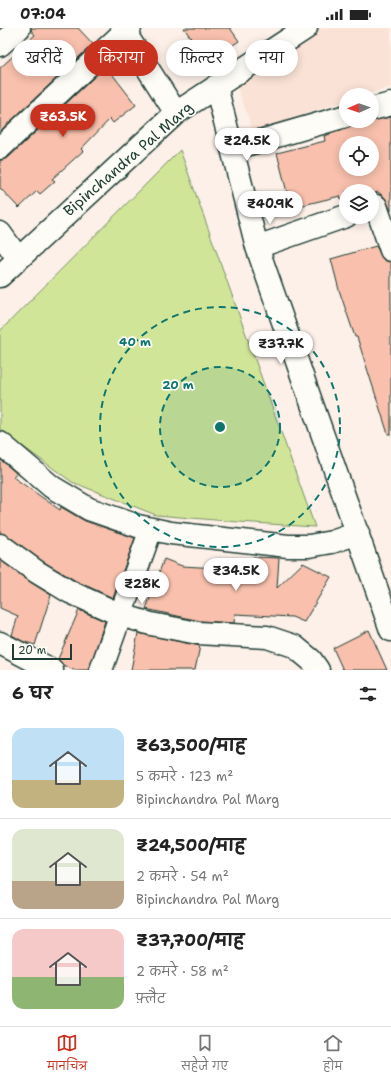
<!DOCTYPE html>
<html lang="hi">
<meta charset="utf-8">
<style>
body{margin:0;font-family:"Shantell Sans","Playpen Sans Deva",sans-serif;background:#f6f6f6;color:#222;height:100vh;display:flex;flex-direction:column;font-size:15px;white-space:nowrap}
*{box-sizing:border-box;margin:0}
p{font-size:13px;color:#767676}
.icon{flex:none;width:22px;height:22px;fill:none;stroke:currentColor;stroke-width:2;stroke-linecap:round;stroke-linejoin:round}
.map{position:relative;height:642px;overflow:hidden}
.panel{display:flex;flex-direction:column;background:#fff;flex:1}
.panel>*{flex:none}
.banner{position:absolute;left:12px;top:12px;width:367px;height:36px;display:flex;gap:8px}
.needle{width:26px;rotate:268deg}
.tools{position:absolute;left:339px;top:60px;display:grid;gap:8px}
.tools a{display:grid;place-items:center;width:40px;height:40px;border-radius:50%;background:#fff;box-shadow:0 2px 10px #0003;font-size:20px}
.scale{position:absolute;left:12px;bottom:10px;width:60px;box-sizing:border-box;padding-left:4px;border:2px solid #1f3d34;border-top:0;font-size:11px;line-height:14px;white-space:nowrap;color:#1f3d34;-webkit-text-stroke:3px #fdfcf7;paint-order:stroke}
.price{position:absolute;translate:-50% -34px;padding:0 9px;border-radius:14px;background:#fff;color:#222;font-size:13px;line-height:26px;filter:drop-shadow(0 1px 2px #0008)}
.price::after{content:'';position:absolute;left:50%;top:24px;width:12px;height:9px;margin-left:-6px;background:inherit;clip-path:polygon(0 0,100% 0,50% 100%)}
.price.current{background:#c8321e;color:#fff}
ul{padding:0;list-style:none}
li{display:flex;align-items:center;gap:12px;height:100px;padding:0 12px}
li+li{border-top:1px solid #e0e0e0}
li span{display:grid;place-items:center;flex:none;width:112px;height:80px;border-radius:12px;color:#555}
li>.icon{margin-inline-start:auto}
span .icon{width:48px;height:48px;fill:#fffc;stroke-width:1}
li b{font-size:17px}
h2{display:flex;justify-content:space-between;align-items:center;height:48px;padding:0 12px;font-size:17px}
.pill{padding:0 14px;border-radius:18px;background:#fff;box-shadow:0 2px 10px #0003;font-size:14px;line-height:36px}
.pill.current{background:#c8321e;color:#fff}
.status{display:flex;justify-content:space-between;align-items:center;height:28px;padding:0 20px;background:#fff;direction:ltr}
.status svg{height:11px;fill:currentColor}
.menu{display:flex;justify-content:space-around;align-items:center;height:56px;border-top:1px solid #e0e0e0;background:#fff;font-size:11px;color:#767676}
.menu a{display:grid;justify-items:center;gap:2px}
.menu .current{color:#c8321e}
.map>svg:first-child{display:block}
.built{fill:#fbe2d6}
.green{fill:#d1e599;stroke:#789166}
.building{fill:#f8c0ad;stroke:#1f3d34;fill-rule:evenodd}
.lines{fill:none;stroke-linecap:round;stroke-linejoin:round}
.minor-casing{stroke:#1f3d34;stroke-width:25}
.minor{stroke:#fdfcf7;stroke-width:22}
.ring{fill:none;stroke:#0f766e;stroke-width:2;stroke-dasharray:7 5}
.labels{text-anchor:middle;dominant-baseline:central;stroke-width:3.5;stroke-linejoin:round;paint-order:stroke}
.street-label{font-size:15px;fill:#1f3d34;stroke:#fdfcf7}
.centre{fill:#0f766e;stroke:#fdfcf7;stroke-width:2}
.ring-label{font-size:12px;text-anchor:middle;font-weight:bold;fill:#0f766e;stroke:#fdfcf7;stroke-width:3.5;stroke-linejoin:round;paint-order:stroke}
</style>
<div class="status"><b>07:04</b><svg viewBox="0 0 49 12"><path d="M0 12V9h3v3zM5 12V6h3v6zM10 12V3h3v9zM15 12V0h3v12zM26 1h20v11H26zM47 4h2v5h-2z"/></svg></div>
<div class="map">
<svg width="391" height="642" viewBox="0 0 391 642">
<rect width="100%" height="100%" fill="#fcf0e8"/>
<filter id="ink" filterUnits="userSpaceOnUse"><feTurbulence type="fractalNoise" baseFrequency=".025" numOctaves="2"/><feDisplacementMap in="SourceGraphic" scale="8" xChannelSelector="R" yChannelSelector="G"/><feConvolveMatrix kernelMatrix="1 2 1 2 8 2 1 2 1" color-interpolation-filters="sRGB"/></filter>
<g filter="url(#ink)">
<!-- built -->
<path class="built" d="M 313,0 L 391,0 L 391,59 L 365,67 L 346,67 L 346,73 L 253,103 L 236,55 Z"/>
<!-- green -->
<path class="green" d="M 180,122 L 315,499 L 239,494 L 156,487 L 72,454 L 0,402 L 0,303 Z"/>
<!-- building -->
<path class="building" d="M 31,0 L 78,0 L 93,16 L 0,103 L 0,40 L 22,20 L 21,19 L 35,7 L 31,2 Z
M 184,0 L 230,0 L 239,13 L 207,34 Z
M 106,38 L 136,77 L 113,95 L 110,91 L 81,121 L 83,123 L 52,151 L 55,153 L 40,166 L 37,163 L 19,180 L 0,160 L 0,132 L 9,129 Z
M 391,89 L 391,183 L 384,169 L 378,164 L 372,166 L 372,163 L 346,163 L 346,173 L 342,174 L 340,168 L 291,180 L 277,125 L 325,113 L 324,108 L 349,100 L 355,96 ZM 346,115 L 372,115 L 372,141 L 346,141 Z
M 376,218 L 383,231 L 391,234 L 391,406 L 388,406 L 357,309 L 355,309 L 339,262 L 331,231 Z
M 0,431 L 16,445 L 13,449 L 60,482 L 61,479 L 85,493 L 135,510 L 113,570 L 76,553 L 44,534 L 7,507 L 0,505 Z
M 253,529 L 279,530 L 277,560 L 303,535 L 331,549 L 304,594 L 292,589 L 235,586 L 234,595 L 200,593 L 146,581 L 164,531 L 182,538 L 252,542 Z
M 0,532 L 30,554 L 51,567 L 35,617 L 22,613 L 12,607 L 18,588 L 0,580 Z
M 79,582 L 105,593 L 89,642 L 74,642 L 63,637 L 58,631 Z
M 369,602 L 387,642 L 343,642 L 333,620 Z
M 138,605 L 200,618 L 195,642 L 131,642 Z"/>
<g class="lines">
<defs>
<path id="minor" d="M 122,0 L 176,85
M 0,17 L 19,0
M 216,58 L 257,219 L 391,602
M 372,81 L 391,76
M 0,120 L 124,4 L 130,0
M 232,121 L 346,88
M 376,178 L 391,222
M 0,205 L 18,230
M 257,219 L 346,188
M 0,248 L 176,85 L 306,0
M 0,415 L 52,459 L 89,481 L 138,498 L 171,505 L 288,518 L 309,518 L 332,514 L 358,505
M 0,517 L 37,544 L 70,564 L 121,587 L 151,596 L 198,605 L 267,609 L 294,618 L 311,632 L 318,642
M 0,615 L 52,642
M 101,642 L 151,501"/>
</defs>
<!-- minor casing -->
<use href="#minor" class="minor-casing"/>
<!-- minor -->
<use href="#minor" class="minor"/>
</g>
</g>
<!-- distance rings -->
<circle cx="220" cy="399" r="60" fill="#0f766e" fill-opacity=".12"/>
<g class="ring">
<circle cx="220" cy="399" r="60"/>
<circle cx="220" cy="399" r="120"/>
</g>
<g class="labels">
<!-- street labels -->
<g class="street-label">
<text transform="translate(128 131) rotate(-41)">Bipinchandra Pal Marg</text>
</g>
</g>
<circle cx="220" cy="399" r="6" class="centre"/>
<g class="ring-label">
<text x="135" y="318">40 m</text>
<text x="178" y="361">20 m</text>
</g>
</svg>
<div class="tools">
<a><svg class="needle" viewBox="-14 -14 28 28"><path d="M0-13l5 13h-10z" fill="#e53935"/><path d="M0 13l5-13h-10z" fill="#767676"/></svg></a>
<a><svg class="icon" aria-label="locate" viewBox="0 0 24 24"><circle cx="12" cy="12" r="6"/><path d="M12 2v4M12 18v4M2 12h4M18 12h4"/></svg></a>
<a><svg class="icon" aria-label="layers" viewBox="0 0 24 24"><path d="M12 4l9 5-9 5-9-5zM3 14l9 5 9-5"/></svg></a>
</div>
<div class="scale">20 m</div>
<b class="price current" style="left:63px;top:110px">₹63.5K</b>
<b class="price" style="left:247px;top:134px">₹24.5K</b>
<b class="price" style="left:270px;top:197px">₹40.9K</b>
<b class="price" style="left:281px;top:337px">₹37.7K</b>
<b class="price" style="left:236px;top:564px">₹34.5K</b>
<b class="price" style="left:142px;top:577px">₹28K</b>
<div class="banner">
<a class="pill">खरीदें</a>
<a class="pill current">किराया</a>
<a class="pill">फ़िल्टर</a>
<a class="pill">नया</a>
</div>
</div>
<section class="panel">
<h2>6 घर<svg class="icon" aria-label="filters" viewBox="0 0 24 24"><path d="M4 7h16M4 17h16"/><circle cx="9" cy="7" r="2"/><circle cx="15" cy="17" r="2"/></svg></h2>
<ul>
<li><span style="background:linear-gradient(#bfe0f5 65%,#c2b280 0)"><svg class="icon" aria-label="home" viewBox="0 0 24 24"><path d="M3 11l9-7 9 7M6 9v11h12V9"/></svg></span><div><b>₹63,500/माह</b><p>5 कमरे · 123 m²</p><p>Bipinchandra Pal Marg</p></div></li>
<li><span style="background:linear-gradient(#dfe7d0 65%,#b9a48a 0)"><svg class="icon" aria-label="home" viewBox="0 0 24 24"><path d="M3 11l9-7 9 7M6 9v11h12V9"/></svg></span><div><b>₹24,500/माह</b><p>2 कमरे · 54 m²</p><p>Bipinchandra Pal Marg</p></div></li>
<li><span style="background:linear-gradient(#f6c9c9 60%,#8fb573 0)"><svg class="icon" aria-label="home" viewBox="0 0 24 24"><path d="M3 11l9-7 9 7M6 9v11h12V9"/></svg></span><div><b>₹37,700/माह</b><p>2 कमरे · 58 m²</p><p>फ़्लैट</p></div></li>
</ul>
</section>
<nav class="menu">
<a class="current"><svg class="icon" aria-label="map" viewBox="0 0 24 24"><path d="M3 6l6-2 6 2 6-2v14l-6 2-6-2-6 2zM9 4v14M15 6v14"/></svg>मानचित्र</a>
<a><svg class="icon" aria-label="saved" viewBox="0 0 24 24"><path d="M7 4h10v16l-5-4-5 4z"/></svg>सहेजे गए</a>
<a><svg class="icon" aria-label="home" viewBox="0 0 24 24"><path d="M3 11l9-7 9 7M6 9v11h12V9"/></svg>होम</a>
</nav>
